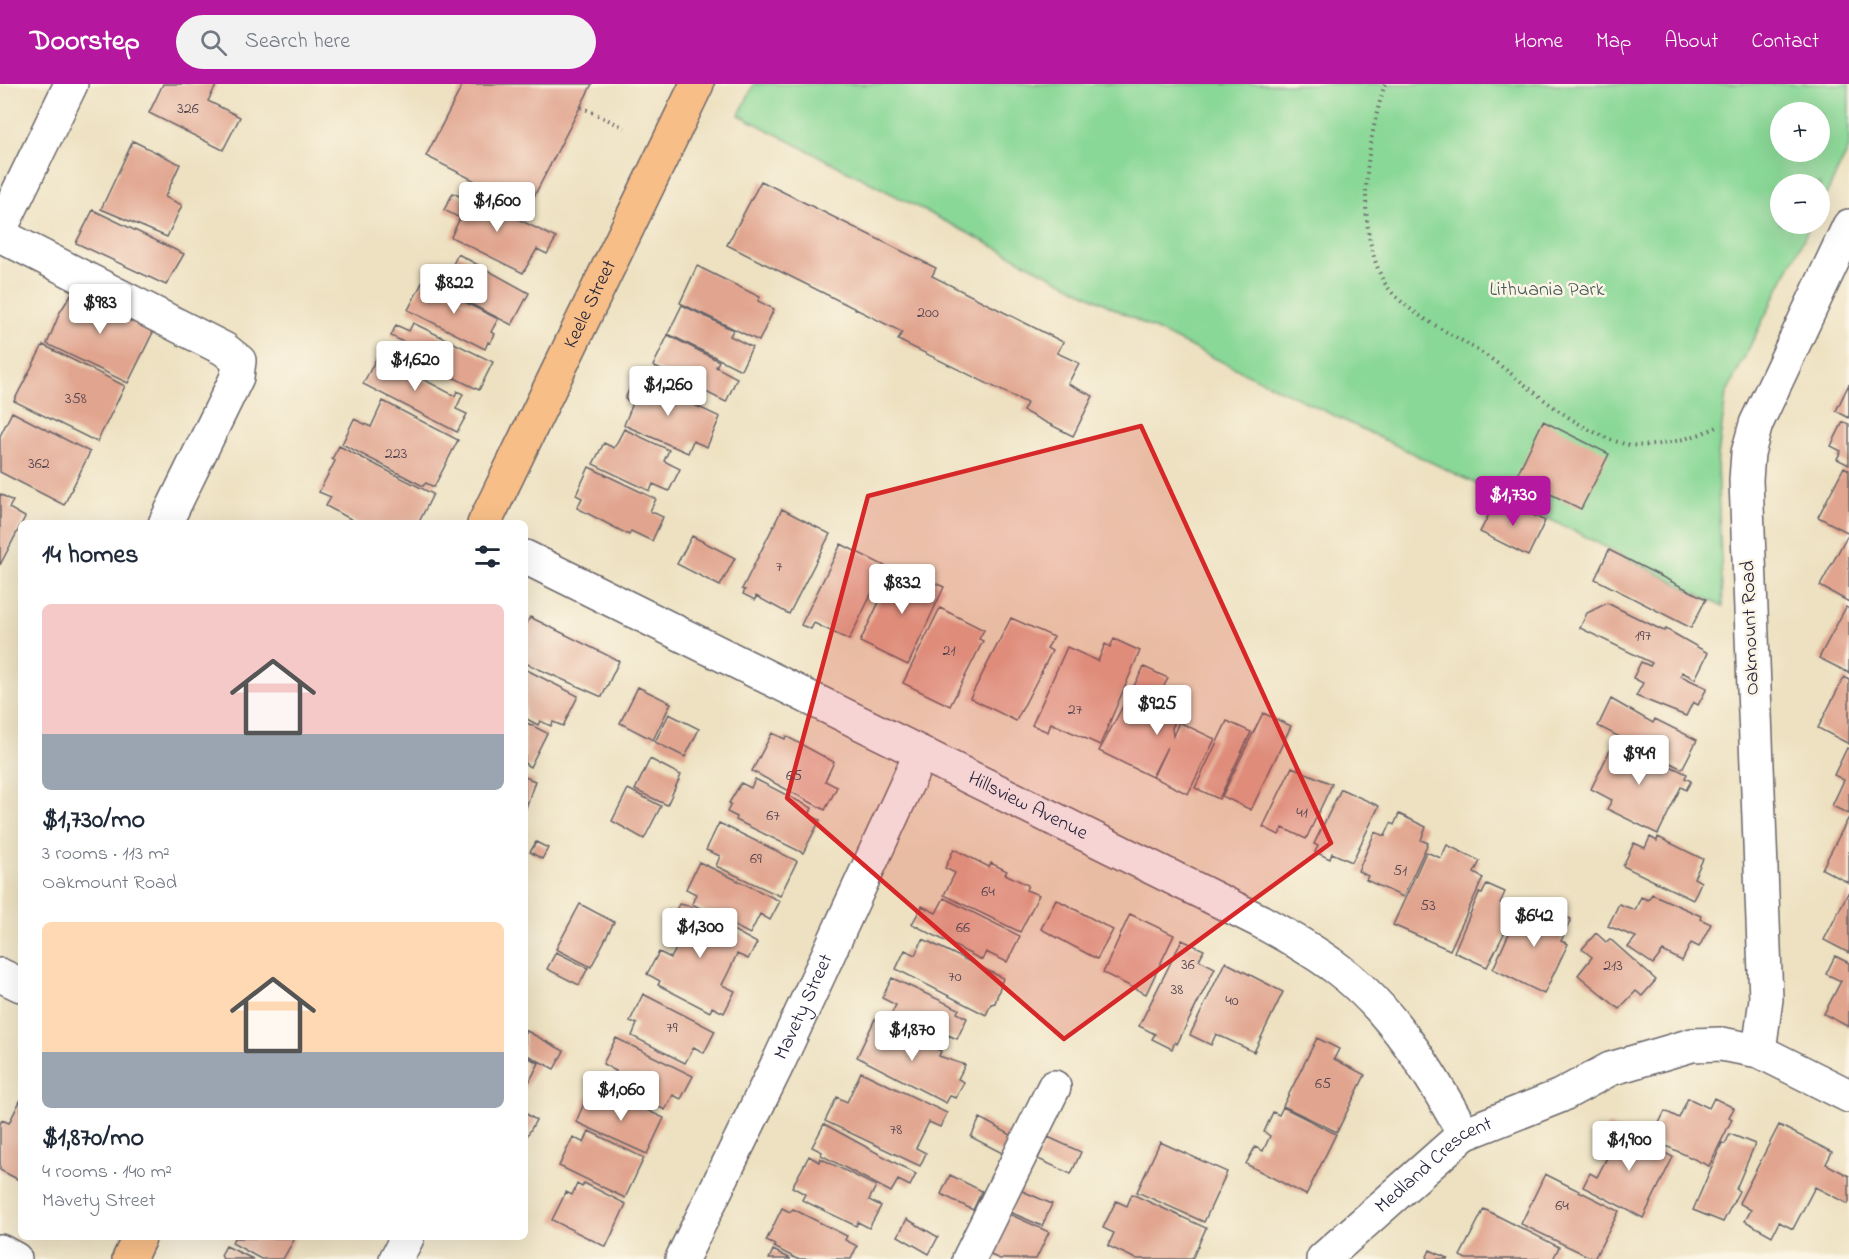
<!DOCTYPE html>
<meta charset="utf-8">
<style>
body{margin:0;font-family:"Indie Flower",sans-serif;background:#f2f2f3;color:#1f2937;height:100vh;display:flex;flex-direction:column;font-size:22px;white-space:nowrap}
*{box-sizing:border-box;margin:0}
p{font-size:20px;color:#747a83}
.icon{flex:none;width:33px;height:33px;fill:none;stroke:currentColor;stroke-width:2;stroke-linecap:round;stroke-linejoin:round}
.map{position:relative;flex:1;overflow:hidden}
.details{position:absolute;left:18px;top:436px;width:510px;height:720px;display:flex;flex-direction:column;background:#fff;border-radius:9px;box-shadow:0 6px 24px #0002}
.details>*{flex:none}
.controls{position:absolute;left:1770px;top:18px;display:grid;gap:12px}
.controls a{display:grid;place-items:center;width:60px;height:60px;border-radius:50%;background:#fff;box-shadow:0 6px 24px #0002;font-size:30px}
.price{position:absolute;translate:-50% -51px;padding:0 14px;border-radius:6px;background:#fff;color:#222;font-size:20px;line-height:39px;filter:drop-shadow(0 2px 3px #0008)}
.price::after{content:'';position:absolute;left:50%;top:36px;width:18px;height:14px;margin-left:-9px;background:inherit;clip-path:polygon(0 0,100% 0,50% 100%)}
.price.on{background:#b5179e;color:#fff}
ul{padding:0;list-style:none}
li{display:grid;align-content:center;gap:12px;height:318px;padding:0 24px}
li span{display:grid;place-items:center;height:186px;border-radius:9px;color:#555}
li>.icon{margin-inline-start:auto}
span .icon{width:108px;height:108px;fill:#fffc;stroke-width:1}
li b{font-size:26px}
h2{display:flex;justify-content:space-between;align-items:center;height:72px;padding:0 24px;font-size:26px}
header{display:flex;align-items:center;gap:36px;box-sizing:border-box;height:84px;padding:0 30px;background:#b5179e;color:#fff}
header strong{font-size:28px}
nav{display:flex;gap:33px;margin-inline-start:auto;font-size:21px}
.search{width:420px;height:54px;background:#f2f2f3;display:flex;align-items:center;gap:15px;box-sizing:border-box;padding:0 21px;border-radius:33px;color:#747a83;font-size:22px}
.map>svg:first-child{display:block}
.green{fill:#8ad897;stroke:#567d69;stroke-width:1.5;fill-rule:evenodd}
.building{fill:#e1a58f}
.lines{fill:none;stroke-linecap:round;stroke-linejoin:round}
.minor-casing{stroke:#69656a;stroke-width:36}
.major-casing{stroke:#69656a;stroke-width:36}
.path{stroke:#69656a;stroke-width:4;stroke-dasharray:1.5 4.5;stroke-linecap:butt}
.minor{stroke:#fff;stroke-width:33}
.major{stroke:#f7be87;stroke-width:33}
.marked{fill:#d62828;fill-opacity:0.2;stroke:#d62828;stroke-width:4.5;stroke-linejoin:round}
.labels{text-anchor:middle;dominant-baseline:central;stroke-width:5;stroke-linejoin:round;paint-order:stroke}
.number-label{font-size:16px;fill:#524350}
.park-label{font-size:20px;fill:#415957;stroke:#fcf5e5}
.street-label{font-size:20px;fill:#22223b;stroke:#fcf5e5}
</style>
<header>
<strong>Doorstep</strong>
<div class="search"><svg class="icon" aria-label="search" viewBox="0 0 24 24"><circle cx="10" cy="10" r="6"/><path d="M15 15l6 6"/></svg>Search here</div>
<nav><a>Home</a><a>Map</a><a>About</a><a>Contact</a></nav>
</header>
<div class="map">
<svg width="1849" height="1175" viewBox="0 0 1849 1175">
<rect width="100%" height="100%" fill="#fcf5e5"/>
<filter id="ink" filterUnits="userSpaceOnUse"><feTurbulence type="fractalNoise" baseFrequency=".0167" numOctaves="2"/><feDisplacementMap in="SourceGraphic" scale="12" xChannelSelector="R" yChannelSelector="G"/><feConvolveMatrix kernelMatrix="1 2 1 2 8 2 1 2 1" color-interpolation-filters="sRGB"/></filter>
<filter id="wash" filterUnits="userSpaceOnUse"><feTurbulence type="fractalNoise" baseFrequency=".008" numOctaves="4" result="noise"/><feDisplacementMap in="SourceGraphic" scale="24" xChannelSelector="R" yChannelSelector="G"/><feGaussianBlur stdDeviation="1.35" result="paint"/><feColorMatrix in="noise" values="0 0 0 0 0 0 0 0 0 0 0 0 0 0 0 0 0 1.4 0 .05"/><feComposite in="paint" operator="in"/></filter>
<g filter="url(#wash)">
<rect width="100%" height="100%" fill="#ede1c1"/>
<!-- green -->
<path class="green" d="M 754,0 L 1849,0 L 1849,64 L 1820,123 L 1820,100 L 1780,100 L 1780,140 L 1811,140 L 1726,310 L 1717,380 L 1723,523 L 1580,450 L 1156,246 L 739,31 ZM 1780,28 L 1820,28 L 1820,68 L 1780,68 Z"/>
<g id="blocks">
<!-- building -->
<path class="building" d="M 163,0 L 217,0 L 208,17 L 240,33 L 223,66 L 149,29 Z
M 463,0 L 592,0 L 528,124 L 426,72 Z
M 133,57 L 180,80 L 165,113 L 182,121 L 167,153 L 101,125 Z
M 761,97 L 936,184 L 932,192 L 1063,258 L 1057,269 L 1079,279 L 1068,300 L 1093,312 L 1073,352 L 1023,327 L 1027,319 L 898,256 L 902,248 L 727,161 Z
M 453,109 L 470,117 L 472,112 L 556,154 L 547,170 L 537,165 L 523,189 L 451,153 L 460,134 L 444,126 Z
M 93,126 L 184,170 L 166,201 L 76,159 Z
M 458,170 L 529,209 L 512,241 L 441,205 Z
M 697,182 L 760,213 L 758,217 L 774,225 L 759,257 L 680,219 Z
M 423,197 L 498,235 L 491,248 L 495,250 L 490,259 L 488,258 L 485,265 L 408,226 Z
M 75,204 L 155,244 L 128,299 L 47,260 L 60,228 Z
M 682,221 L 733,246 L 730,252 L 752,263 L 741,286 L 668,250 Z
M 413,239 L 493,278 L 479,306 L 399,267 L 404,258 L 391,252 L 396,241 L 409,247 Z
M 668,251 L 719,277 L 716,283 L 737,294 L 726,318 L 653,282 Z
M 43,261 L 125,302 L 97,358 L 14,317 Z
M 377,273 L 390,279 L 393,273 L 416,285 L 413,290 L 455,312 L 457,307 L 463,310 L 456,325 L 467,330 L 457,348 L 363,300 Z
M 635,293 L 720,333 L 707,363 L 693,357 L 688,369 L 624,341 L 633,319 L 625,315 Z
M 1849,300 L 1849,334 L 1836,327 Z
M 383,317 L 458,356 L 434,403 L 426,399 L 423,402 L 342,360 L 354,335 L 371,343 Z
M 12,328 L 90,368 L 64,421 L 0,388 L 0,352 Z
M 1543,337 L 1609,370 L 1581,425 L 1516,393 Z
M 1843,338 L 1849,340 L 1849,381 L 1837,375 L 1841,367 L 1831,362 Z
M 624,345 L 669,366 L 664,377 L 680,385 L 669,407 L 653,400 L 650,407 L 593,380 L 604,359 L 614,364 Z
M 339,362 L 433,410 L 418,440 L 360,440 L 326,422 L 331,413 L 319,408 L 335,377 L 332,375 Z
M 589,383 L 656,415 L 650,427 L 663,433 L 652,457 L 631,447 L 629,451 L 577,424 L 582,414 L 576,411 Z
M 1844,383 L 1849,386 L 1849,449 L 1818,433 Z
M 0,410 L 13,417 L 9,424 L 25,433 L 0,481 Z
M 1498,413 L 1545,437 L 1528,472 L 1480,448 Z
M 782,425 L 830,450 L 789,530 L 756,512 L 755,516 L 743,510 L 745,506 L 742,505 Z
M 692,452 L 735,474 L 720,502 L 677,480 Z
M 1847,452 L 1849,453 L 1849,518 L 1820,502 Z
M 841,460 L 885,482 L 849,556 L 814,539 L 811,545 L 801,541 Z
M 1609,466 L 1706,515 L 1691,544 L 1595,495 Z
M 898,483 L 944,503 L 908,581 L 860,558 L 891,493 L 893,494 Z
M 1607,519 L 1664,547 L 1666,545 L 1708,569 L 1695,595 L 1682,588 L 1681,592 L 1707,604 L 1698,621 L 1693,618 L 1686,632 L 1636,612 L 1643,599 L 1633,594 L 1641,578 L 1650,582 L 1652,579 L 1580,544 L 1587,529 Z
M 1846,523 L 1849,525 L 1849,589 L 1819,574 Z
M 940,524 L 984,546 L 979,555 L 983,557 L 950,622 L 903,599 Z
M 530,533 L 619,577 L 602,613 L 525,579 L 525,544 Z
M 1011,534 L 1054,553 L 1047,564 L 1052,567 L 1016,637 L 970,614 Z
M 1114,555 L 1140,567 L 1100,661 L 1051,639 L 1048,648 L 1032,641 L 1067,563 L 1098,577 L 1105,560 L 1110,563 Z
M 1144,583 L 1168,594 L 1160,610 L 1182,621 L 1172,644 L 1173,652 L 1179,638 L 1215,655 L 1188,710 L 1153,693 L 1167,663 L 1152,693 L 1099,667 Z
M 525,585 L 578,612 L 563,642 L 553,638 L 551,642 L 540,637 L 538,641 L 525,634 Z
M 1844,593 L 1849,596 L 1849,660 L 1818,644 Z
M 638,603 L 671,619 L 653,656 L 620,639 Z
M 1611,615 L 1653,639 L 1655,635 L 1697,656 L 1682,685 L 1598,642 Z
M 1263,629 L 1291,642 L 1251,726 L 1222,712 Z
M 669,630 L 699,645 L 685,673 L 655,658 Z
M 1227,637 L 1251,648 L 1219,715 L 1195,704 Z
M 525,638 L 547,649 L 530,683 L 525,680 Z
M 772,649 L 785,655 L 786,652 L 834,678 L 825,697 L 837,703 L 825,726 L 752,687 Z
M 1615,656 L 1687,690 L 1685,694 L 1691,697 L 1686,706 L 1681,703 L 1658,750 L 1607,725 L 1612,716 L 1591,705 Z
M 1847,664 L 1849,665 L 1849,730 L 1832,722 L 1844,696 L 1834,691 Z
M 650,675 L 681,691 L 667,721 L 635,706 Z
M 1292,683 L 1332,700 L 1306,755 L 1283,744 L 1279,751 L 1263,743 Z
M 525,693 L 535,697 L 525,727 Z
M 755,695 L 812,724 L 809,731 L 820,736 L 803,769 L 736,736 L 737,733 L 727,728 L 731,720 L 729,719 L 741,699 L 751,704 Z
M 628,705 L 661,722 L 644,755 L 612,737 Z
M 1341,705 L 1379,722 L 1352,778 L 1332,769 L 1330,775 L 1315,768 L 1318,762 L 1314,760 Z
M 1399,730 L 1426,743 L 1421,756 L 1428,759 L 1403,813 L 1366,796 L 1368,792 L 1358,787 L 1375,748 L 1385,752 L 1391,739 L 1394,741 Z
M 1849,733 L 1849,799 L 1822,785 Z
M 719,739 L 797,777 L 780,812 L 716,782 L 720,772 L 706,766 Z
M 1650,753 L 1657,757 L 1658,753 L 1703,775 L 1694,794 L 1701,798 L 1693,816 L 1623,782 L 1634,759 L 1645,764 Z
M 536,758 L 548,764 L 542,775 L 530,768 Z
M 1447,761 L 1480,777 L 1474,789 L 1483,794 L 1450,866 L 1393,841 L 1426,768 L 1441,774 Z
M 954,765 L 989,783 L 991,779 L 1007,787 L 1005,790 L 1028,801 L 1026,806 L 1039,811 L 1020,848 L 944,811 L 955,789 L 945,784 Z
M 699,778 L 780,817 L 770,836 L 760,830 L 750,850 L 692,820 L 696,810 L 686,805 Z
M 1487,800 L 1505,808 L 1500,819 L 1516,826 L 1487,883 L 1454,868 L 1479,809 L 1482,810 Z
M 1849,807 L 1849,869 L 1824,856 Z
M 1652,810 L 1701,832 L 1700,835 L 1711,840 L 1699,863 L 1691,859 L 1682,877 L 1663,867 L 1653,880 L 1628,863 L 1636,853 L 1608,842 L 1619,820 L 1635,826 L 1641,813 L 1648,816 Z
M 944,814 L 1020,852 L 1007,878 L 986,868 L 982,876 L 912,840 L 922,822 L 936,829 Z
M 1056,815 L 1113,846 L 1097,875 L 1041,845 Z
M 1533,817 L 1571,835 L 1561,857 L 1568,860 L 1544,910 L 1493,885 L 1515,836 L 1522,840 Z
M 580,820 L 614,838 L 591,883 L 556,865 Z
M 679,820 L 689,822 L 757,859 L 748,875 L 737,870 L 728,889 L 722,901 L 735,907 L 724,929 L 712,923 L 710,928 L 658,901 L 660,897 L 647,890 L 659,868 L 671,874 L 677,863 L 672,860 L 678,849 L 667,843 Z
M 1130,830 L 1174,851 L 1146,910 L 1103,889 Z
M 1596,849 L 1606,858 L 1610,855 L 1656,896 L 1642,912 L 1636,907 L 1619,925 L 1578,891 L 1592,873 L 1582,865 Z
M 923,855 L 1003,894 L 995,919 L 991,920 L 986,931 L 896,885 L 905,866 L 915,871 Z
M 1182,856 L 1204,866 L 1199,876 L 1215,884 L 1177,960 L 1175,958 L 1172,965 L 1152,955 L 1155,950 L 1139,942 Z
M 556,868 L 588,884 L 579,901 L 547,885 Z
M 1835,872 L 1849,879 L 1849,943 L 1824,930 L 1841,897 L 1826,890 Z
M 1225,878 L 1283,908 L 1254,968 L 1216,950 L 1211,961 L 1190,951 Z
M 892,894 L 959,925 L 957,929 L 967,934 L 957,955 L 948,951 L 942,963 L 888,936 L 896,921 L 882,914 Z
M 643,910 L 715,947 L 704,969 L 694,963 L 685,979 L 632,952 L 637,940 L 630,937 Z
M 875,935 L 941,967 L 939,972 L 965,981 L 958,995 L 964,998 L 956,1014 L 950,1012 L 946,1019 L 857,973 Z
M 525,946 L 564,967 L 554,985 L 525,970 Z
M 616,954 L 693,992 L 681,1015 L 673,1011 L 665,1026 L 610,998 L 616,987 L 603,980 Z
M 1317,954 L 1339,965 L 1334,975 L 1365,991 L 1337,1048 L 1283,1022 Z
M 525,972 L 539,979 L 525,1006 Z
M 861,988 L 947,1029 L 940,1043 L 929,1038 L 916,1064 L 926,1069 L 920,1082 L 825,1037 L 837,1013 L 847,1018 Z
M 609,1009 L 664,1034 L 647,1070 L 576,1038 L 587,1012 L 604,1019 Z
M 1688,1014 L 1709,1024 L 1714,1014 L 1734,1024 L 1729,1033 L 1732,1035 L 1709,1082 L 1651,1055 L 1665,1027 L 1679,1034 Z
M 21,1015 L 21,1097 L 0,1086 L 0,1040 L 2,1036 L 9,1039 Z
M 1283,1023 L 1336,1050 L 1306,1111 L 1246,1080 L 1255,1063 L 1263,1067 L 1270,1052 L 1264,1048 L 1273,1028 L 1279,1031 Z
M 525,1029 L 536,1036 L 525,1056 Z
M 980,1034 L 1013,1052 L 1004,1070 L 971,1053 Z
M 824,1040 L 916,1090 L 910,1102 L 898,1096 L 891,1108 L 821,1071 L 822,1068 L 812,1063 Z
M 1608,1041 L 1673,1073 L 1643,1134 L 1583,1103 L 1590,1089 L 1597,1093 L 1612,1064 L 1601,1058 Z
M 1779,1041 L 1832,1068 L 1826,1080 L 1849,1092 L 1849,1118 L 1848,1120 L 1815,1103 L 1793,1145 L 1779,1138 L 1772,1152 L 1745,1137 L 1751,1126 L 1739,1119 Z
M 589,1047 L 644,1074 L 625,1114 L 559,1082 L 573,1053 L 584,1059 Z
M 1730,1050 L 1755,1060 L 1736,1105 L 1739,1107 L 1723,1138 L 1693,1126 L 1722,1059 L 1725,1060 Z
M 1048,1053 L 1081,1068 L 1071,1090 L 1038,1075 Z
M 1160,1058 L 1227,1088 L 1204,1138 L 1137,1108 Z
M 809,1072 L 819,1078 L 820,1074 L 876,1102 L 869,1116 L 881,1122 L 869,1144 L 858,1138 L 856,1142 L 802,1116 L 805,1110 L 792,1103 Z
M 1545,1090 L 1619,1127 L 1594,1175 L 1521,1140 Z
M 950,1091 L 982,1107 L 973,1126 L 941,1110 Z
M 584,1099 L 626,1120 L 606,1163 L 552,1136 L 566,1108 L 572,1111 L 577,1100 L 582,1103 Z
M 1020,1106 L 1052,1120 L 1042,1142 L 1010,1128 Z
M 1132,1110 L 1206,1144 L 1192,1175 L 1136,1175 L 1108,1162 L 1114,1149 L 1103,1144 L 1116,1117 L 1127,1122 Z
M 782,1124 L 790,1128 L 793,1125 L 847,1152 L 845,1156 L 857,1162 L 851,1175 L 797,1175 L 774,1163 L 775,1161 L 766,1157 Z
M 1484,1125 L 1559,1163 L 1553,1175 L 1466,1175 L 1460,1172 Z
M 1007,1129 L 1049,1148 L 1036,1175 L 1000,1175 L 988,1170 Z
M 907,1135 L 938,1153 L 929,1170 L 898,1152 Z
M 234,1154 L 295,1154 L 283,1175 L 261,1175 L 232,1159 Z
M 226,1162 L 253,1175 L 223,1175 L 221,1171 Z
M 773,1166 L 791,1175 L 769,1175 Z
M 1430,1166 L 1449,1175 L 1426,1175 Z"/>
</g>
</g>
<g filter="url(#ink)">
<use href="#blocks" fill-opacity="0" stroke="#69656a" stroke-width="1.5"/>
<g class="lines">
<defs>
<g id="minor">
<path d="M 0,146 L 71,0"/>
<path d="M 0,151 L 224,265 L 239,277 L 237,293 L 165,440"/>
<path id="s1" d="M 525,473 L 1260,837 C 1287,852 1314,867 1339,886 C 1394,928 1431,990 1464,1050"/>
<path d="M 0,891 L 21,901"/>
<path d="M 1759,967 L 1766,915 L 1746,396 L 1748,369 L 1756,340 L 1849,142"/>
<path d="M 0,1167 L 15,1175"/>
<path d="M 396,1175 L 407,1154"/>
<path id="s2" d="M 682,1175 L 780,975 L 921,669"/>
<path d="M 969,1175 L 1054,1003"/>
<path id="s3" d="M 1323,1175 L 1464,1050 L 1560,1012 L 1610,985 L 1692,961 L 1721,960 L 1759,967 L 1849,1012"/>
</g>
<g id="major">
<path id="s4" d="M 484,440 L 697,0"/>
<path d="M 129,1175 L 139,1154"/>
</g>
</defs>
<!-- minor casing -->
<use href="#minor" class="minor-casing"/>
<!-- major casing -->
<use href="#major" class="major-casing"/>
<!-- path -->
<path class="path" d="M 1385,0 C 1367,58 1355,134 1381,192 C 1396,226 1454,250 1484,270 C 1530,301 1570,345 1625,360 C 1649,366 1695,354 1717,343
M 581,23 L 625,44"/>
<!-- minor -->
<use href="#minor" class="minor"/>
<!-- major -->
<use href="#major" class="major"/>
</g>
</g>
<!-- marked area -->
<path class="marked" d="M 1141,342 L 1331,759 L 1064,955 L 787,714 L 868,412 Z"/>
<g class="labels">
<!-- number labels -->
<g class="number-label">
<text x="188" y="25">326</text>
<text x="928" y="229">200</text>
<text x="76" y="315">358</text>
<text x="396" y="370">223</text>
<text x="39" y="380">362</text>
<text x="779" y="483">7</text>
<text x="1643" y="552">197</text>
<text x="949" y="567">21</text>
<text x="1075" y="626">27</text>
<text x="794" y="692">65</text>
<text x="1302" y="729">41</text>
<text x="773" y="732">67</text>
<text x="756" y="775">69</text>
<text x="1400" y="787">51</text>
<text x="988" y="808">64</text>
<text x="1428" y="822">53</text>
<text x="963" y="844">66</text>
<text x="1188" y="881">36</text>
<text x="1613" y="882">213</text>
<text x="955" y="893">70</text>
<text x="1177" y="906">38</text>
<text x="1232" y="917">40</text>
<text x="672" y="944">79</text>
<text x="1323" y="1000">65</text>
<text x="896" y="1046">78</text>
<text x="1562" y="1122">64</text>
</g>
<!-- park labels -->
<g class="park-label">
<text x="1547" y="206">Lithuania Park</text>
</g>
<!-- street labels -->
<g class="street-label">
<text stroke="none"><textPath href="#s4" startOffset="244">Keele Street</textPath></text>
<text transform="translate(1751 544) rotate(-92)">Oakmount Road</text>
<text stroke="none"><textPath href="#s1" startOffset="561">Hillsview Avenue</textPath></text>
<text stroke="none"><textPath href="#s2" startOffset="280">Mavety Street</textPath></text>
<text stroke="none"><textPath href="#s3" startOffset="146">Medland Crescent</textPath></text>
</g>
</g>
</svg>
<div class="controls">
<a>+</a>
<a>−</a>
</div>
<b class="price" style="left:497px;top:149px">$1,600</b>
<b class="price" style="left:454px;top:231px">$822</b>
<b class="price" style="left:100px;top:251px">$983</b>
<b class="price" style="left:415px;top:308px">$1,620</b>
<b class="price" style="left:668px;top:333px">$1,260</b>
<b class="price on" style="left:1513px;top:443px">$1,730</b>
<b class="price" style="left:902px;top:531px">$832</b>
<b class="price" style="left:1157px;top:652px">$925</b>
<b class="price" style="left:1639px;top:702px">$949</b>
<b class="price" style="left:1534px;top:864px">$642</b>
<b class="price" style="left:700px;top:875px">$1,300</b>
<b class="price" style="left:912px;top:978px">$1,870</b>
<b class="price" style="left:621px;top:1038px">$1,060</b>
<b class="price" style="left:1629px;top:1088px">$1,900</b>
<section class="details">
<h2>14 homes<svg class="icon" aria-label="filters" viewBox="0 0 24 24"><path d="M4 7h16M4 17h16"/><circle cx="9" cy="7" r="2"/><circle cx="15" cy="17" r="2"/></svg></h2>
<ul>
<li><span style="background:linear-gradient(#f6c9c9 70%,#9aa5b1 0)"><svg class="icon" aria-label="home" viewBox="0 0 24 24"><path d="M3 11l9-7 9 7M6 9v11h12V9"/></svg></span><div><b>$1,730/mo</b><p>3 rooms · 113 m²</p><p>Oakmount Road</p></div></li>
<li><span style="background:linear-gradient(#ffd9b3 70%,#9aa5b1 0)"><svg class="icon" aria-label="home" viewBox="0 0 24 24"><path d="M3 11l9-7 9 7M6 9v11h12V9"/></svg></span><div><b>$1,870/mo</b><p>4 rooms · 140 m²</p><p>Mavety Street</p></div></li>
</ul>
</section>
</div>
